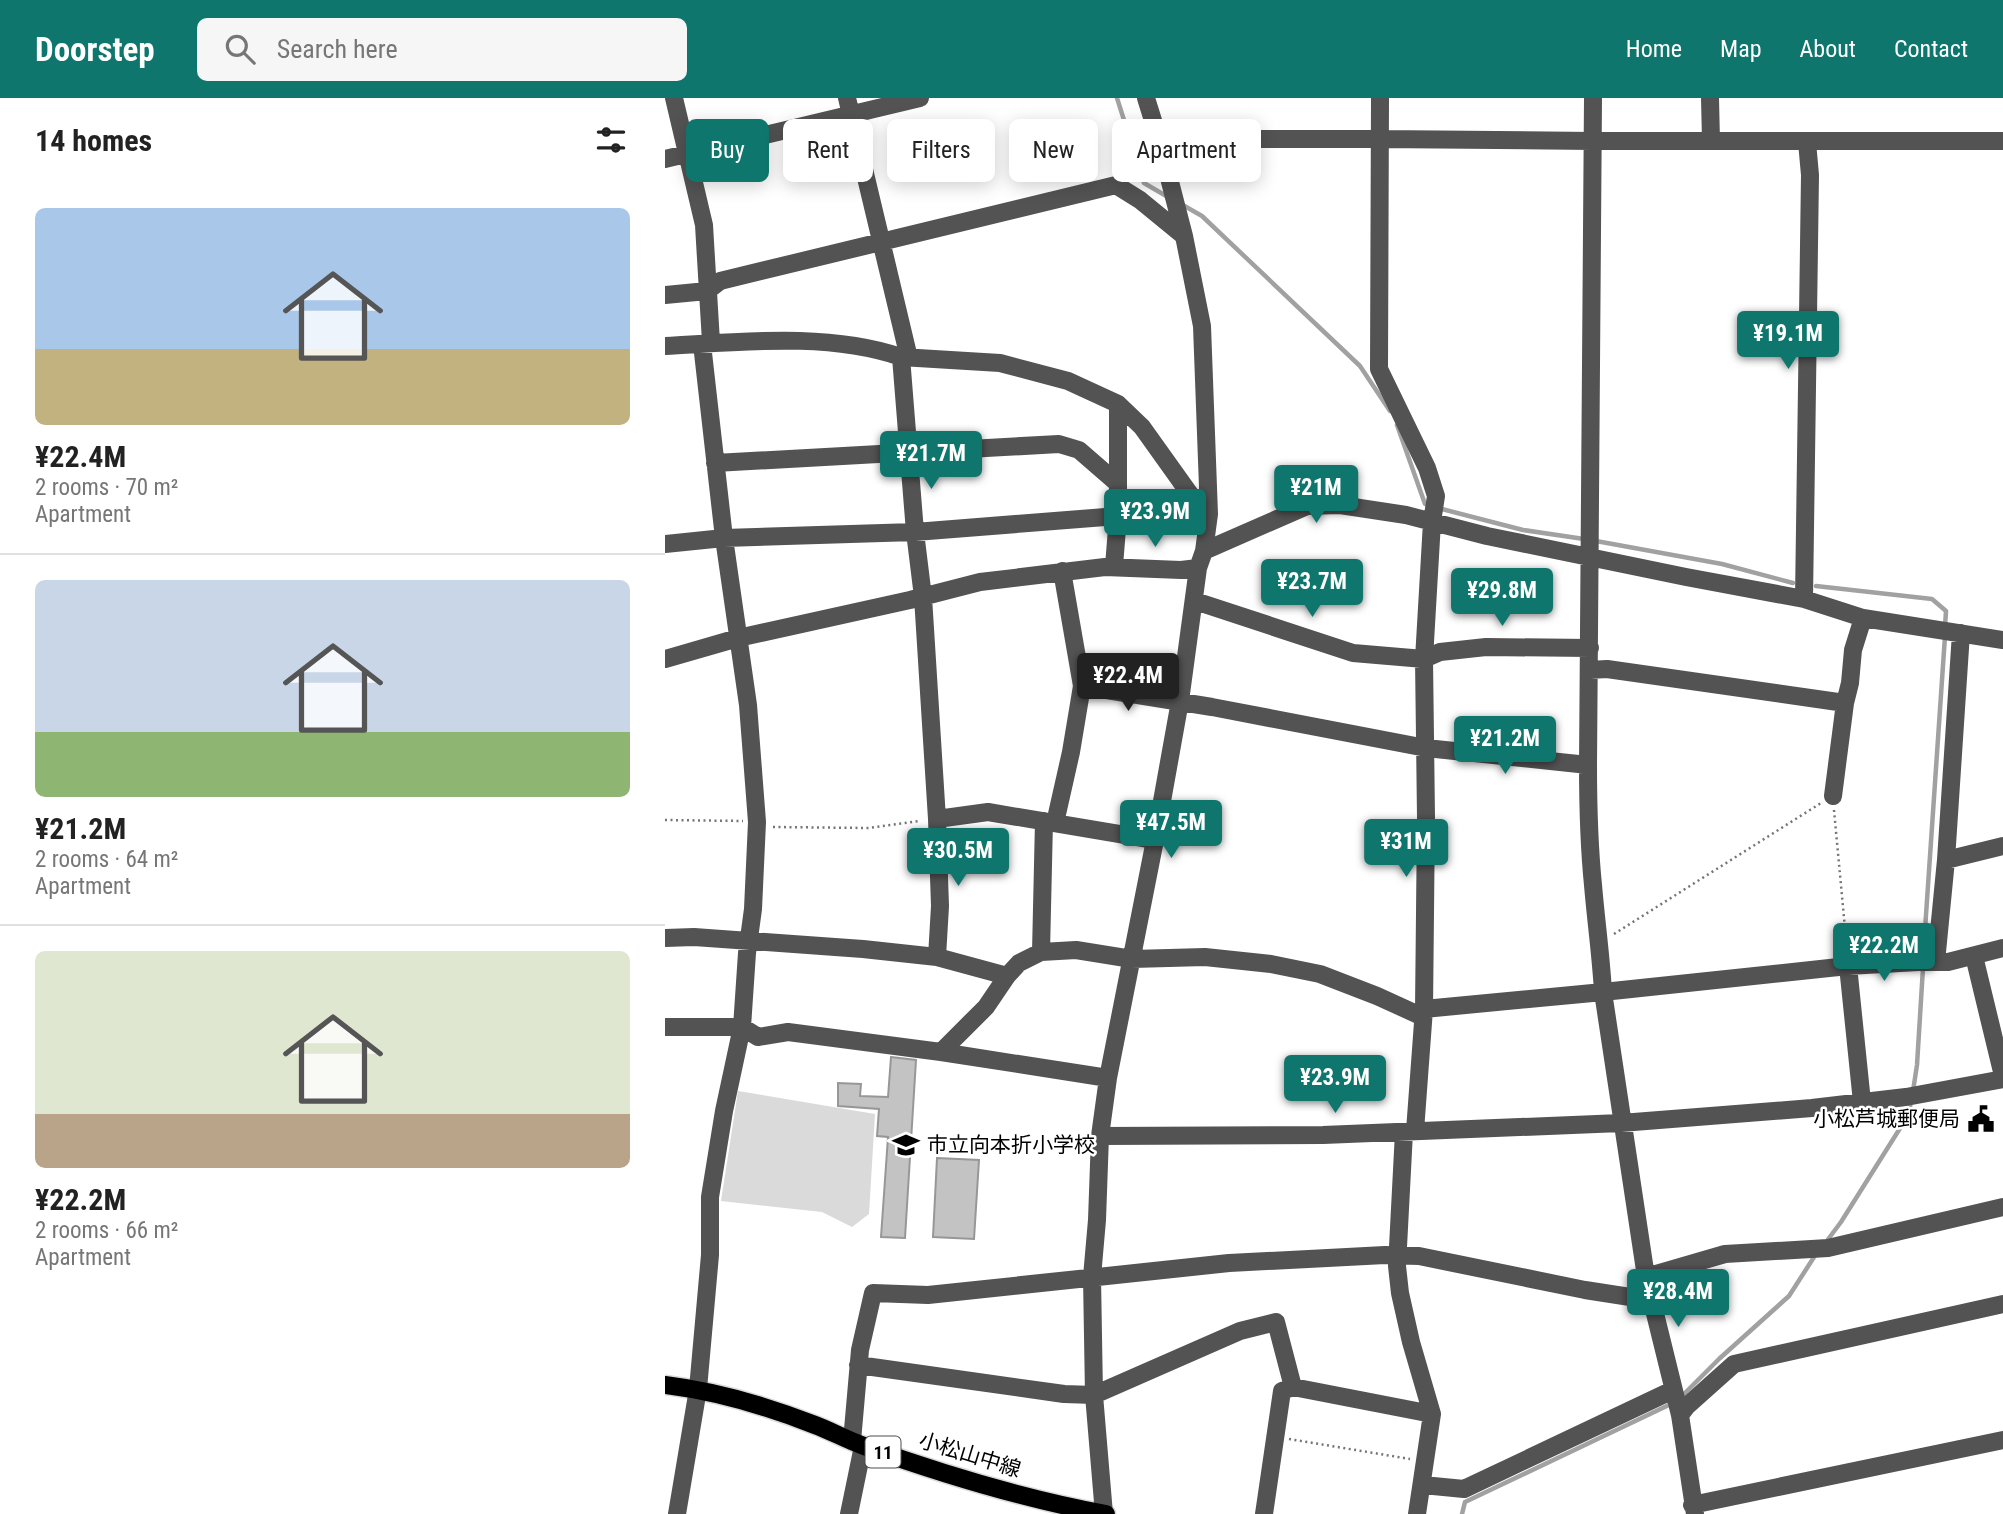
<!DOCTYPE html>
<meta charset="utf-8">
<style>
body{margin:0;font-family:"Roboto Condensed","Noto Sans JP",sans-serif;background:#f6f6f6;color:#222;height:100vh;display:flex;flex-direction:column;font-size:26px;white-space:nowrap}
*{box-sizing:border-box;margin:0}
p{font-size:23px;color:#767676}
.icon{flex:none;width:38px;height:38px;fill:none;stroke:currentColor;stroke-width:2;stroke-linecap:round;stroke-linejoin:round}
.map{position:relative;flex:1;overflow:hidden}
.panel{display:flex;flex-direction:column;background:#fff;width:665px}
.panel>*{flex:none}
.guide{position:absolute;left:21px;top:21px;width:665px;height:63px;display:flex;gap:14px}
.price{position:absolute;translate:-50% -60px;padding:0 16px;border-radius:7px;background:#0f766e;color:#fff;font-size:23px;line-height:46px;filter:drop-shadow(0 2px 4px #0008)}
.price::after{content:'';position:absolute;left:50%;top:42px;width:21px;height:16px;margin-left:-10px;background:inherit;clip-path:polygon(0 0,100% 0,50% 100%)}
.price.active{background:#222;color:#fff}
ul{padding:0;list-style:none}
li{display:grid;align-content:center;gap:14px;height:371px;padding:0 35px}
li+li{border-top:2px solid #e0e0e0}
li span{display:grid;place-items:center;height:217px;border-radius:10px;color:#555}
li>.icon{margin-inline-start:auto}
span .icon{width:126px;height:126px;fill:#fffc;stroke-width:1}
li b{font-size:30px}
h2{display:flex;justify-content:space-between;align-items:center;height:84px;padding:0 35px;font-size:30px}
.chip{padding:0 24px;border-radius:10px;background:#fff;box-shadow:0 4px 18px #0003;font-size:24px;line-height:63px}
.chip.active{background:#0f766e;color:#fff}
header{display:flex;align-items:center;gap:42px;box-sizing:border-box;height:98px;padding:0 35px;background:#0f766e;color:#fff}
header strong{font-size:33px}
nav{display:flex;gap:38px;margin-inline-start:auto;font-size:24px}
.search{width:490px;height:63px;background:#f6f6f6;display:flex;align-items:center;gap:18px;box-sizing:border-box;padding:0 24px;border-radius:10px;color:#767676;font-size:26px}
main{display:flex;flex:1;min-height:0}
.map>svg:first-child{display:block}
.green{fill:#dadada}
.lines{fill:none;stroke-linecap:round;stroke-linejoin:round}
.stream{stroke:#a1a1a1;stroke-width:4.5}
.building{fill:#c3c3c3;stroke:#979797;stroke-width:2}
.major-casing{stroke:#dbdbdb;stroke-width:21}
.path{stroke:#757575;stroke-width:2.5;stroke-dasharray:2 3.5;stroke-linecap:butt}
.minor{stroke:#535353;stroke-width:18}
.major{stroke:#000;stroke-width:18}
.labels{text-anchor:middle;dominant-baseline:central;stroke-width:5;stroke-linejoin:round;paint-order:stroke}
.shield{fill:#fff;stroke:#4c4c4c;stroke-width:2}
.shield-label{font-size:19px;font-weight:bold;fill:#000}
.poi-label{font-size:21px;fill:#000;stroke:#fff;text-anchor:end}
.street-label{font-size:21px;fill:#000;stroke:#fff}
</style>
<header>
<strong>Doorstep</strong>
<div class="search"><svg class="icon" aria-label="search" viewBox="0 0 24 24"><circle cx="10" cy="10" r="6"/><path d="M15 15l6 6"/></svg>Search here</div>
<nav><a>Home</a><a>Map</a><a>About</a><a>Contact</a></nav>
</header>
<main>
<section class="panel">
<h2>14 homes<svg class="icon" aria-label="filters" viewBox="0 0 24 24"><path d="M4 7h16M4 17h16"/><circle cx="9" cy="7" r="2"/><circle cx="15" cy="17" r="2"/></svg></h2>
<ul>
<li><span style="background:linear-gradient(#a9c7e8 65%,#c2b280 0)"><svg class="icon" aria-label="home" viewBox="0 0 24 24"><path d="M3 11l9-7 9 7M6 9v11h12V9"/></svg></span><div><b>¥22.4M</b><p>2 rooms · 70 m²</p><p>Apartment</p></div></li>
<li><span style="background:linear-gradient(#c9d6e8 70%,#8fb573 0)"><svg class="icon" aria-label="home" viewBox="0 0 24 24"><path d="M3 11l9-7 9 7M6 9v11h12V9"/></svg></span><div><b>¥21.2M</b><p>2 rooms · 64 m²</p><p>Apartment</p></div></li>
<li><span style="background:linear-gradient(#dfe7d0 75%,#b9a48a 0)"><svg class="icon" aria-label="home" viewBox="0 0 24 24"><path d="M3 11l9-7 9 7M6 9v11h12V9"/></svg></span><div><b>¥22.2M</b><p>2 rooms · 66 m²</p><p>Apartment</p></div></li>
</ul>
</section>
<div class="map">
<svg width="1338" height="1416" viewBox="0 0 1338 1416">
<rect width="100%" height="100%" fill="#fff"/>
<!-- green -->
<path class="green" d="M 73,993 L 210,1016 L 204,1116 L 187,1129 L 157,1114 L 56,1103 Z"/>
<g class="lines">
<!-- stream -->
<path class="stream" d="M 452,0 L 479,85 L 503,99
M 516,106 L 537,118 L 695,268 L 725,313
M 732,327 L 760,406 L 765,408
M 773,410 L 858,432 L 919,441
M 931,443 L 1057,466 L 1128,485
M 1151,488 L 1267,501 L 1281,513 L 1280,529
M 1258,861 L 1280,538
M 1248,993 L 1252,967 L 1258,870
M 1161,1144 L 1176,1124 L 1244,1016 L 1246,1002
M 1016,1299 L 1054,1261 L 1124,1198 L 1151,1156
M 797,1416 L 800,1404 L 1006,1306"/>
</g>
<!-- building -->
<path class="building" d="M 226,959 L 251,962 L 240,1140 L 216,1139 L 223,1039 L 212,1038 L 214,1011 L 173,1008 L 173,985 L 196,986 L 195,998 L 223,999 Z
M 272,1060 L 314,1062 L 309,1141 L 268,1139 Z"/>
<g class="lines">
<defs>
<path id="major" d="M 0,1287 C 49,1293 104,1309 150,1327 C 166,1333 182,1342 199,1348 C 277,1376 359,1401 441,1416"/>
</defs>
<!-- major casing -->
<use href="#major" class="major-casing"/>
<!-- path -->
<path class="path" d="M 1169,712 L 1182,852
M 0,722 L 78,723
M 108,729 L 203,730 L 255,723
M 949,836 L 1156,705
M 624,1341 L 745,1361"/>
<!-- minor -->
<path class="minor" d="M 9,0 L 39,127 L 46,244
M 182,0 L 244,260
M 715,0 L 714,271 L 762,370 L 771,398 L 767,424 L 759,561 L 761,719 L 759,911 L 750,1033
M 928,0 L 923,667 C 923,707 924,747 928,787 C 931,823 936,858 938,894 L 981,1179 L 1015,1317 L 1030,1416
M 1045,0 L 1046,43
M 495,45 L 534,41 L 714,41 L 928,43 L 1338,43
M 0,61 L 255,0
M 0,197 L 42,193 L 55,183 L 451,87 L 475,102 L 519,138
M 0,248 C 75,244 163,234 236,259 L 335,265 L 403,283 L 453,306 L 477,329 L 527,399 L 544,416
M 236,259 L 250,434 L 258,499 L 272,721 L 275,808 L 272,859
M 50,365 L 394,346 L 414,352 L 452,385
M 0,446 L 59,440 L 250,434 L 453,418
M 539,453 L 642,408 L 675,407 L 741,417 L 822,438 L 1021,479 L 1139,501 L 1198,520 L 1338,542
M 449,468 L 453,418 L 453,306
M 1139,501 L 1145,77 L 1142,44
M 530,503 L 688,555 L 759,561 L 775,554 L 821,549 L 925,550
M 0,561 L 73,540 L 245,502 L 315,484 L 440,469 L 516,472 L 533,470
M 925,572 L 942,571 L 1180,605
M 417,588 L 547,609 L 761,650 L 923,667
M 1168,698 L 1180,605 L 1185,585 L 1188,552 L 1198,520
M 272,721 L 323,714 L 490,742
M 390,725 L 406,654 L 417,588 L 397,473
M 1281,762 L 1296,535
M 0,840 L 29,839 L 198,851 L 272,859 L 342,878
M 376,854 L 379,723
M 1309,858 L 1338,978
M 1271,864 L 1281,762 L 1338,748
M 1183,868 L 1197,1004
M 759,911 L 938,894 L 1183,868 L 1253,864 L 1283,864 L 1338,850
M 0,929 L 77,929 L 93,939 L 123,934 L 276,954 L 443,980
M 276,954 L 321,909 L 342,878 L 354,865 L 376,854 L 411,852 L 467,861 L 540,859 L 606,866 L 655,876 L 712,898 L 758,919
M 739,1034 L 732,1168 L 735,1195 L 746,1244 L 767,1316 L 752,1416
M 435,1038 L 658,1037 L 956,1025 L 1147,1010 L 1241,999 L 1338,981
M 981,1179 L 1060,1156 L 1163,1150 L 1338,1109
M 193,1267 L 399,1296 L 429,1297 L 575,1233 L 611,1224 L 628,1289
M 1015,1317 L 1022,1308 L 1069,1266 L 1338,1206
M 187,1343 L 195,1252 L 208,1195 L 263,1197 L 564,1165 L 720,1157 L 754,1158 L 920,1192 L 978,1201 L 981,1183
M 758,1387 L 799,1391 L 1008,1292
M 1027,1407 L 1338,1342
M 12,1416 L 33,1291 L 45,1157 L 45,1099 L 59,1013 L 77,929 L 82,855 L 88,811 L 92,724 L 83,607 L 59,440 L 37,246
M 184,1416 L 198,1348
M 439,1416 L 429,1297 L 427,1179 L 432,1122 L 435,1038 L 443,980 L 490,742 L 515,603 L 533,470 L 539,453 L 544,416 L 537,228 L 519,138 L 495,45 L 481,0
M 599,1416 L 617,1293 L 628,1289 L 767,1316"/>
<!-- major -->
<use href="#major" class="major"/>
</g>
<!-- icons -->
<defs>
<symbol id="civic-bare" viewBox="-9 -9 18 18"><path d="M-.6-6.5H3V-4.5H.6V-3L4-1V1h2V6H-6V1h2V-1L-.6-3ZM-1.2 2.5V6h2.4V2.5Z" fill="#000" stroke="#fff" stroke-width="2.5" paint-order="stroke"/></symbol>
<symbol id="school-bare" viewBox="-9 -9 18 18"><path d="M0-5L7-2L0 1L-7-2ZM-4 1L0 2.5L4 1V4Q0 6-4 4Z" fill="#000" stroke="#fff" stroke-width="2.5" paint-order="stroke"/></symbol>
</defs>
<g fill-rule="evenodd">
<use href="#civic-bare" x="1297" y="1002" width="38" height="38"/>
<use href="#school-bare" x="222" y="1028" width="38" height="38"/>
</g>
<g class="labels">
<!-- shield labels -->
<rect class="shield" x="200.5" y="1338.5" width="35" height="31" rx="5"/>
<g class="shield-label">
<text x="218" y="1354">11</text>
</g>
<!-- poi labels -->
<g class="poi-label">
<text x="1295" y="1021">小松芦城郵便局</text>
<text x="262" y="1047" text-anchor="start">市立向本折小学校</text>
</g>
<!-- street labels -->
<g class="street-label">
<text transform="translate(305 1357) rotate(17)">小松山中線</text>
</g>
</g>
</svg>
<b class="price" style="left:1123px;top:273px">¥19.1M</b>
<b class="price" style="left:266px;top:393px">¥21.7M</b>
<b class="price" style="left:651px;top:427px">¥21M</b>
<b class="price" style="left:490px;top:451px">¥23.9M</b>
<b class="price" style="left:647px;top:521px">¥23.7M</b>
<b class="price" style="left:837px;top:530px">¥29.8M</b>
<b class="price active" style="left:463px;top:615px">¥22.4M</b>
<b class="price" style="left:840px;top:678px">¥21.2M</b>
<b class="price" style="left:506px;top:762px">¥47.5M</b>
<b class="price" style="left:741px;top:781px">¥31M</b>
<b class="price" style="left:293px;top:790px">¥30.5M</b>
<b class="price" style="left:1219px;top:885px">¥22.2M</b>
<b class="price" style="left:670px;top:1017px">¥23.9M</b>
<b class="price" style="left:1013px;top:1231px">¥28.4M</b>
<div class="guide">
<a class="chip active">Buy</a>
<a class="chip">Rent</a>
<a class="chip">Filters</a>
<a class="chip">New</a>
<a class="chip">Apartment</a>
</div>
</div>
</main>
